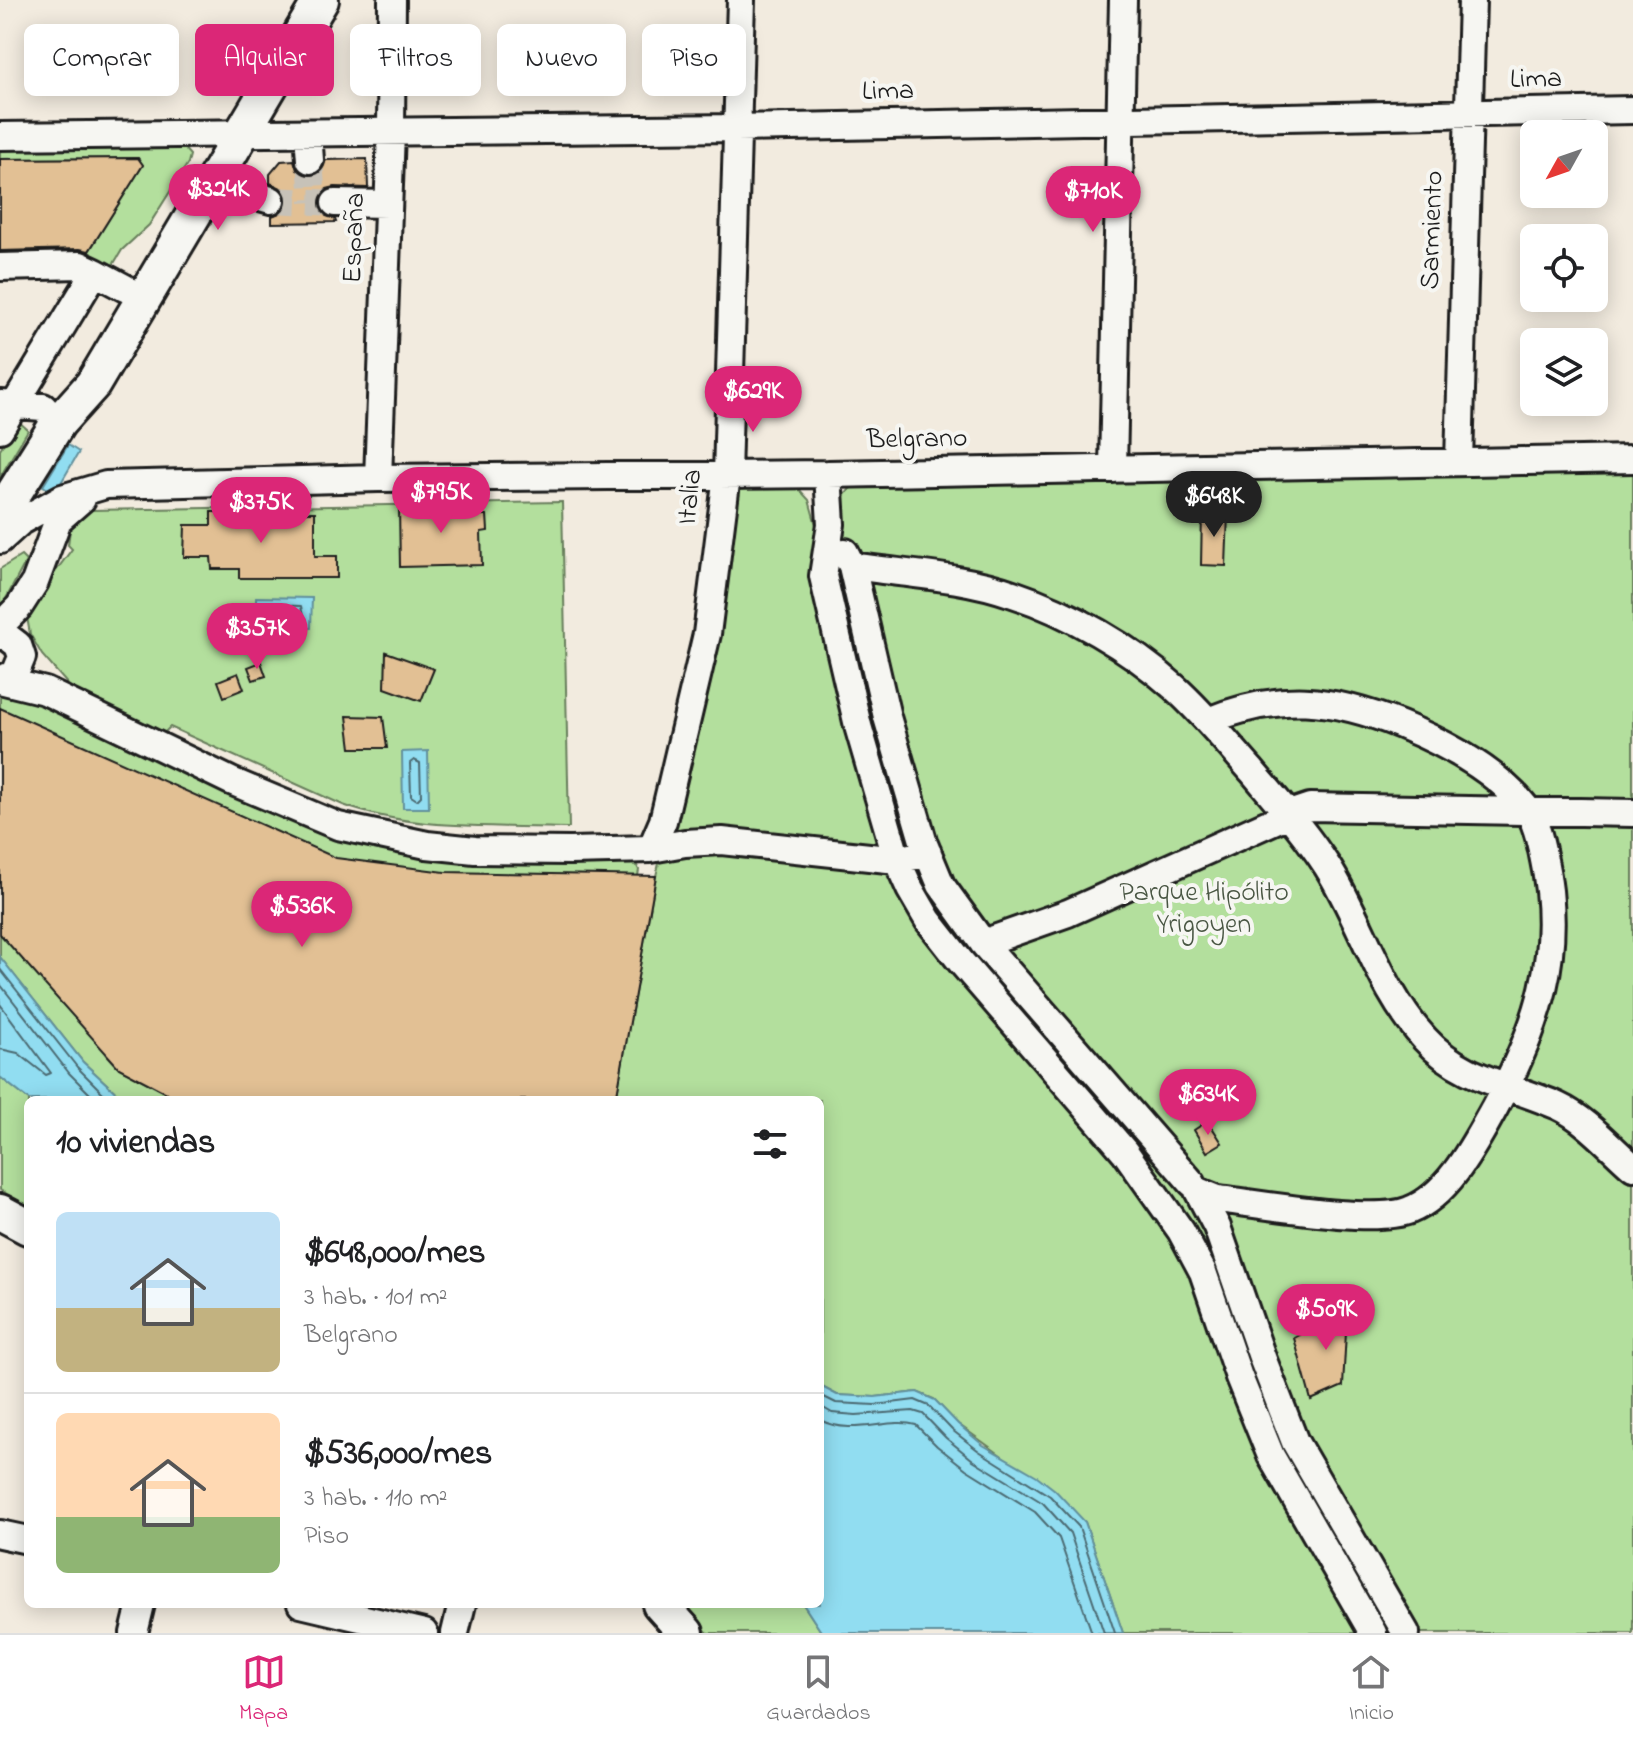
<!DOCTYPE html>
<html lang="es">
<meta charset="utf-8">
<style>
body{margin:0;font-family:"Indie Flower",sans-serif;background:#f6f6f6;color:#202124;height:100vh;display:flex;flex-direction:column;font-size:30px;white-space:nowrap}
*{box-sizing:border-box;margin:0}
p{font-size:26px;color:#757577}
.icon{flex:none;width:44px;height:44px;fill:none;stroke:currentColor;stroke-width:2;stroke-linecap:round;stroke-linejoin:round}
.map{position:relative;flex:1;overflow:hidden}
.sheet{position:absolute;left:24px;top:1096px;width:800px;height:512px;display:flex;flex-direction:column;background:#fff;border-radius:12px;box-shadow:0 4px 20px #0003}
.sheet>*{flex:none}
.hud{position:absolute;left:24px;top:24px;width:800px;height:72px;display:flex;gap:16px}
.needle{width:52px;rotate:230deg}
.controls{position:absolute;left:1520px;top:120px;display:grid;gap:16px}
.controls a{display:grid;place-items:center;width:88px;height:88px;border-radius:12px;background:#fff;box-shadow:0 4px 20px #0003;font-size:40px}
.price{position:absolute;translate:-50% -68px;padding:0 18px;border-radius:28px;background:#db2777;color:#fff;font-size:26px;line-height:52px;filter:drop-shadow(0 2px 4px #0008)}
.price::after{content:'';position:absolute;left:50%;top:48px;width:24px;height:18px;margin-left:-12px;background:inherit;clip-path:polygon(0 0,100% 0,50% 100%)}
.price.active{background:#222;color:#fff}
ul{padding:0;list-style:none}
li{display:flex;align-items:center;gap:24px;height:200px;padding:0 32px}
li+li{border-top:2px solid #e0e0e0}
li span{display:grid;place-items:center;flex:none;width:224px;height:160px;border-radius:12px;color:#555}
li>.icon{margin-inline-start:auto}
span .icon{width:96px;height:96px;fill:#fffc;stroke-width:1}
li b{font-size:34px}
h2{display:flex;justify-content:space-between;align-items:center;height:96px;padding:0 32px;font-size:34px}
.pill{padding:0 28px;border-radius:12px;background:#fff;box-shadow:0 4px 20px #0003;font-size:28px;line-height:72px}
.pill.active{background:#db2777;color:#fff}
.tab-bar{display:flex;justify-content:space-around;align-items:center;height:112px;border-top:2px solid #e0e0e0;background:#fff;font-size:22px;color:#757577}
.tab-bar a{display:grid;justify-items:center;gap:4px}
.tab-bar .active{color:#db2777}
.map>svg:first-child{display:block}
.green{fill:#b3df9d;stroke:#687e5c;stroke-width:2}
.water{fill:#91ddf1;stroke:#62909c;stroke-width:2}
.lines{fill:none;stroke-linecap:round;stroke-linejoin:round}
.shore{stroke:#4b6971;stroke-width:2}
.building{fill:#e2c094;stroke:#1c1c1c;stroke-width:2}
.minor-tunnel{stroke:#c7c2b8;stroke-width:26;stroke-dasharray:26 13;stroke-linecap:butt}
.minor-casing{stroke:#1c1c1c;stroke-width:32}
.major-casing{stroke:#1c1c1c;stroke-width:40}
.minor{stroke:#f6f6f2;stroke-width:26}
.major{stroke:#f6f6f2;stroke-width:34}
.labels{text-anchor:middle;dominant-baseline:central;stroke-width:8;stroke-linejoin:round;paint-order:stroke}
.street-label{font-size:28px;fill:#1c1c1c;stroke:#f6f6f2}
.park-label{font-size:28px;fill:#495643;stroke:#f6f6f2}
</style>
<div class="map">
<svg width="1633" height="1633" viewBox="0 0 1633 1633">
<rect width="100%" height="100%" fill="#f2ebdf"/>
<filter id="ink" filterUnits="userSpaceOnUse"><feTurbulence type="fractalNoise" baseFrequency=".0125" numOctaves="2"/><feDisplacementMap in="SourceGraphic" scale="16" xChannelSelector="R" yChannelSelector="G"/><feConvolveMatrix kernelMatrix="1 2 1 2 8 2 1 2 1" color-interpolation-filters="sRGB"/></filter>
<g filter="url(#ink)">
<!-- green -->
<path class="green" d="M 0,146 L 182,146 L 190,155 L 188,163 L 149,225 L 122,250 L 110,270 L 85,258 L 143,165 L 138,158 L 0,159 Z
M 18,421 L 28,430 L 0,477 L 0,449 Z
M 1633,471 L 1633,1633 L 1123,1633 L 1085,1522 L 1005,1458 L 958,1424 L 934,1399 L 917,1392 L 875,1397 L 837,1395 L 820,1386 L 820,1100 L 616,1100 L 656,876 L 713,639 L 736,491 L 764,485 L 797,487 L 809,500 L 816,525 L 844,524 L 842,498 L 851,488 L 859,486 Z
M 562,502 L 569,828 C 494,825 414,831 343,805 L 170,727 L 165,732 L 150,734 L 106,711 L 70,687 L 42,655 L 30,634 L 26,612 L 72,549 L 68,545 L 71,522 L 91,510 Z
M 21,556 L 26,561 L 0,610 L 0,569 Z
M 0,688 L 47,702 L 337,839 L 635,862 L 639,870 L 638,876 L 107,1055 L 119,1068 L 180,1100 L 124,1100 L 83,1062 L 0,957 Z
M 0,1077 L 29,1100 L 28,1213 L 0,1198 L 0,1194 L 24,1208 L 26,1205 L 0,1190 Z
M 681,1604 L 803,1604 L 822,1633 L 708,1633 Z"/>
<!-- water -->
<path class="water" d="M 68,445 L 79,452 L 55,493 L 43,486 Z
M 256,597 L 312,598 L 311,628 L 256,627 Z
M 428,751 L 429,808 L 403,808 L 402,752 Z
M 0,957 L 83,1062 L 124,1100 L 29,1100 L 0,1077 Z
M 820,1386 L 837,1395 L 875,1397 L 917,1392 L 935,1400 L 958,1424 L 983,1445 L 1037,1476 L 1055,1490 L 1085,1522 L 1123,1633 L 822,1633 L 803,1604 L 820,1604 Z"/>
<g class="lines">
<!-- shore -->
<path class="shore" d="M 267,605 L 301,606 L 303,617 L 300,620 L 266,619 L 264,609 Z
M 414,760 L 420,763 L 421,796 L 417,800 L 411,796 L 410,763 Z
M 0,969 L 77,1067 L 110,1100
M 0,984 L 69,1073 L 96,1100
M 0,1004 L 51,1073 L 46,1075 L 18,1053 L 0,1049
M 820,1395 L 836,1403 L 875,1405 L 915,1400 L 929,1406 L 952,1430 L 979,1451 L 1050,1496 L 1079,1527 L 1115,1633
M 820,1406 L 832,1413 L 856,1415 L 913,1411 L 923,1414 L 946,1438 L 973,1460 L 1043,1503 L 1070,1533 L 1104,1633
M 820,1420 C 853,1437 888,1417 916,1425 L 937,1446 L 966,1469 L 1035,1512 L 1059,1538 L 1092,1633"/>
</g>
<!-- building -->
<path class="building" d="M 138,158 L 143,165 L 89,251 L 80,249 L 0,251 L 0,159 Z
M 367,159 L 368,188 L 335,187 L 327,189 L 321,195 L 321,210 L 326,216 L 335,219 L 336,222 L 272,223 L 272,216 L 282,212 L 287,203 L 283,189 L 270,183 L 270,174 L 281,161 L 294,160 L 297,170 L 310,176 L 320,173 L 326,160 Z
M 481,505 L 482,515 L 487,515 L 488,531 L 481,532 L 482,565 L 400,567 L 399,506 Z
M 211,512 L 315,512 L 315,556 L 337,556 L 337,578 L 239,578 L 239,569 L 212,569 L 211,557 L 184,557 L 185,525 L 211,525 Z
M 1202,512 L 1228,513 L 1226,566 L 1201,565 Z
M 386,652 L 434,669 L 421,701 L 385,688 Z
M 261,662 L 266,676 L 253,680 L 248,667 Z
M 238,673 L 244,689 L 224,697 L 218,681 Z
M 0,708 L 336,858 L 445,872 L 656,876 L 616,1100 L 180,1100 L 119,1068 L 0,934 Z
M 347,716 L 383,717 L 387,748 L 351,748 Z
M 1208,1121 L 1222,1143 L 1207,1152 L 1194,1130 Z
M 1352,1299 L 1363,1307 L 1346,1332 L 1343,1386 L 1311,1400 L 1294,1338 L 1343,1311 Z"/>
<g class="lines">
<!-- minor-tunnel -->
<path class="minor-tunnel" d="M 310,160 L 313,202
M 271,200 L 335,203"/>
<defs>
<path id="minor" d="M 308,133 L 310,160
M 0,136 L 737,128 L 1633,110
M 213,184 L 271,200
M 335,203 L 388,204
M 0,267 L 80,265 L 95,272
M 1,404 L 43,407 L 58,423
M 0,429 L 95,272 L 125,288
M 1459,462 L 1472,0
M 1113,469 L 1123,0
M 828,474 L 831,524 L 823,576 L 858,726 L 897,860 L 910,889 L 928,920 L 961,962 L 1125,1152 L 1181,1231 L 1203,1272 L 1239,1377 L 1271,1456 L 1373,1633
M 378,478 L 391,132 L 392,0
M 0,540 L 21,521 L 62,498 L 106,485 L 378,478 L 828,474 L 1633,459
M 845,552 L 852,566 L 887,717 L 924,844 L 941,885 L 983,943 L 1192,1183
M 852,566 C 905,574 962,576 1013,594 C 1070,613 1129,647 1174,687 C 1203,713 1227,743 1252,771 C 1278,802 1305,832 1327,866 C 1362,921 1380,991 1425,1039 C 1461,1079 1511,1085 1558,1106 C 1586,1119 1610,1147 1633,1167
M 0,626 L 19,607 L 35,582 L 58,520 L 82,499
M 0,636 L 5,635 L 18,645 L 22,657 L 15,674 L 0,679
M 0,680 L 45,691 L 231,781 L 338,826 L 427,845 L 475,850 L 570,851 L 651,849 L 685,843 L 722,841 L 897,860 L 928,853
M 651,849 L 663,821 L 707,634 L 727,475 L 741,0
M 983,943 L 1068,913 L 1289,814 L 1310,807 L 1633,813
M 1198,1191 L 1218,1199 C 1261,1204 1374,1225 1410,1210 C 1449,1195 1475,1143 1494,1109 C 1538,1028 1564,953 1544,860 C 1541,844 1536,821 1527,809 C 1497,771 1445,743 1401,725 C 1332,697 1279,692 1208,721
M 1198,1191 L 1217,1227 L 1263,1360 L 1295,1442 L 1406,1633
M 0,1534 L 28,1540
M 301,1604 L 424,1633
M 134,1633 L 141,1604
M 455,1633 L 462,1604"/>
<path id="major" d="M 0,515 L 58,423 L 93,384 L 321,0
M 0,1212 L 28,1227
M 660,1604 L 686,1633"/>
</defs>
<!-- minor casing -->
<use href="#minor" class="minor-casing"/>
<!-- major casing -->
<use href="#major" class="major-casing"/>
<!-- minor -->
<use href="#minor" class="minor"/>
<!-- major -->
<use href="#major" class="major"/>
</g>
</g>
<g class="labels">
<!-- street labels -->
<g class="street-label">
<text transform="translate(1536 80) rotate(-1)">Lima</text>
<text transform="translate(888 92) rotate(-1)">Lima</text>
<text transform="translate(1433 230) rotate(-88)">Sarmiento</text>
<text transform="translate(355 238) rotate(-88)">España</text>
<text transform="translate(917 440) rotate(-1)">Belgrano</text>
<text transform="translate(691 497) rotate(-84)">Italia</text>
</g>
<!-- park labels -->
<g class="park-label">
<text x="1204" y="893">Parque Hipólito<tspan x="1204" dy="32">Yrigoyen</tspan></text>
</g>
</g>
</svg>
<div class="controls">
<a><svg class="needle" viewBox="-14 -14 28 28"><path d="M0-13l5 13h-10z" fill="#e53935"/><path d="M0 13l5-13h-10z" fill="#757577"/></svg></a>
<a><svg class="icon" aria-label="locate" viewBox="0 0 24 24"><circle cx="12" cy="12" r="6"/><path d="M12 2v4M12 18v4M2 12h4M18 12h4"/></svg></a>
<a><svg class="icon" aria-label="layers" viewBox="0 0 24 24"><path d="M12 4l9 5-9 5-9-5zM3 14l9 5 9-5"/></svg></a>
</div>
<b class="price" style="left:218px;top:232px">$324K</b>
<b class="price" style="left:1093px;top:234px">$710K</b>
<b class="price" style="left:753px;top:434px">$629K</b>
<b class="price" style="left:441px;top:535px">$795K</b>
<b class="price active" style="left:1214px;top:539px">$648K</b>
<b class="price" style="left:261px;top:545px">$375K</b>
<b class="price" style="left:257px;top:671px">$357K</b>
<b class="price" style="left:302px;top:949px">$536K</b>
<b class="price" style="left:1208px;top:1137px">$634K</b>
<b class="price" style="left:1326px;top:1352px">$509K</b>
<div class="hud">
<a class="pill">Comprar</a>
<a class="pill active">Alquilar</a>
<a class="pill">Filtros</a>
<a class="pill">Nuevo</a>
<a class="pill">Piso</a>
</div>
<section class="sheet">
<h2>10 viviendas<svg class="icon" aria-label="filters" viewBox="0 0 24 24"><path d="M4 7h16M4 17h16"/><circle cx="9" cy="7" r="2"/><circle cx="15" cy="17" r="2"/></svg></h2>
<ul>
<li><span style="background:linear-gradient(#bfe0f5 60%,#c2b280 0)"><svg class="icon" aria-label="home" viewBox="0 0 24 24"><path d="M3 11l9-7 9 7M6 9v11h12V9"/></svg></span><div><b>$648,000/mes</b><p>3 hab. · 101 m²</p><p>Belgrano</p></div></li>
<li><span style="background:linear-gradient(#ffd9b3 65%,#8fb573 0)"><svg class="icon" aria-label="home" viewBox="0 0 24 24"><path d="M3 11l9-7 9 7M6 9v11h12V9"/></svg></span><div><b>$536,000/mes</b><p>3 hab. · 110 m²</p><p>Piso</p></div></li>
</ul>
</section>
</div>
<nav class="tab-bar">
<a class="active"><svg class="icon" aria-label="map" viewBox="0 0 24 24"><path d="M3 6l6-2 6 2 6-2v14l-6 2-6-2-6 2zM9 4v14M15 6v14"/></svg>Mapa</a>
<a><svg class="icon" aria-label="saved" viewBox="0 0 24 24"><path d="M7 4h10v16l-5-4-5 4z"/></svg>Guardados</a>
<a><svg class="icon" aria-label="home" viewBox="0 0 24 24"><path d="M3 11l9-7 9 7M6 9v11h12V9"/></svg>Inicio</a>
</nav>
